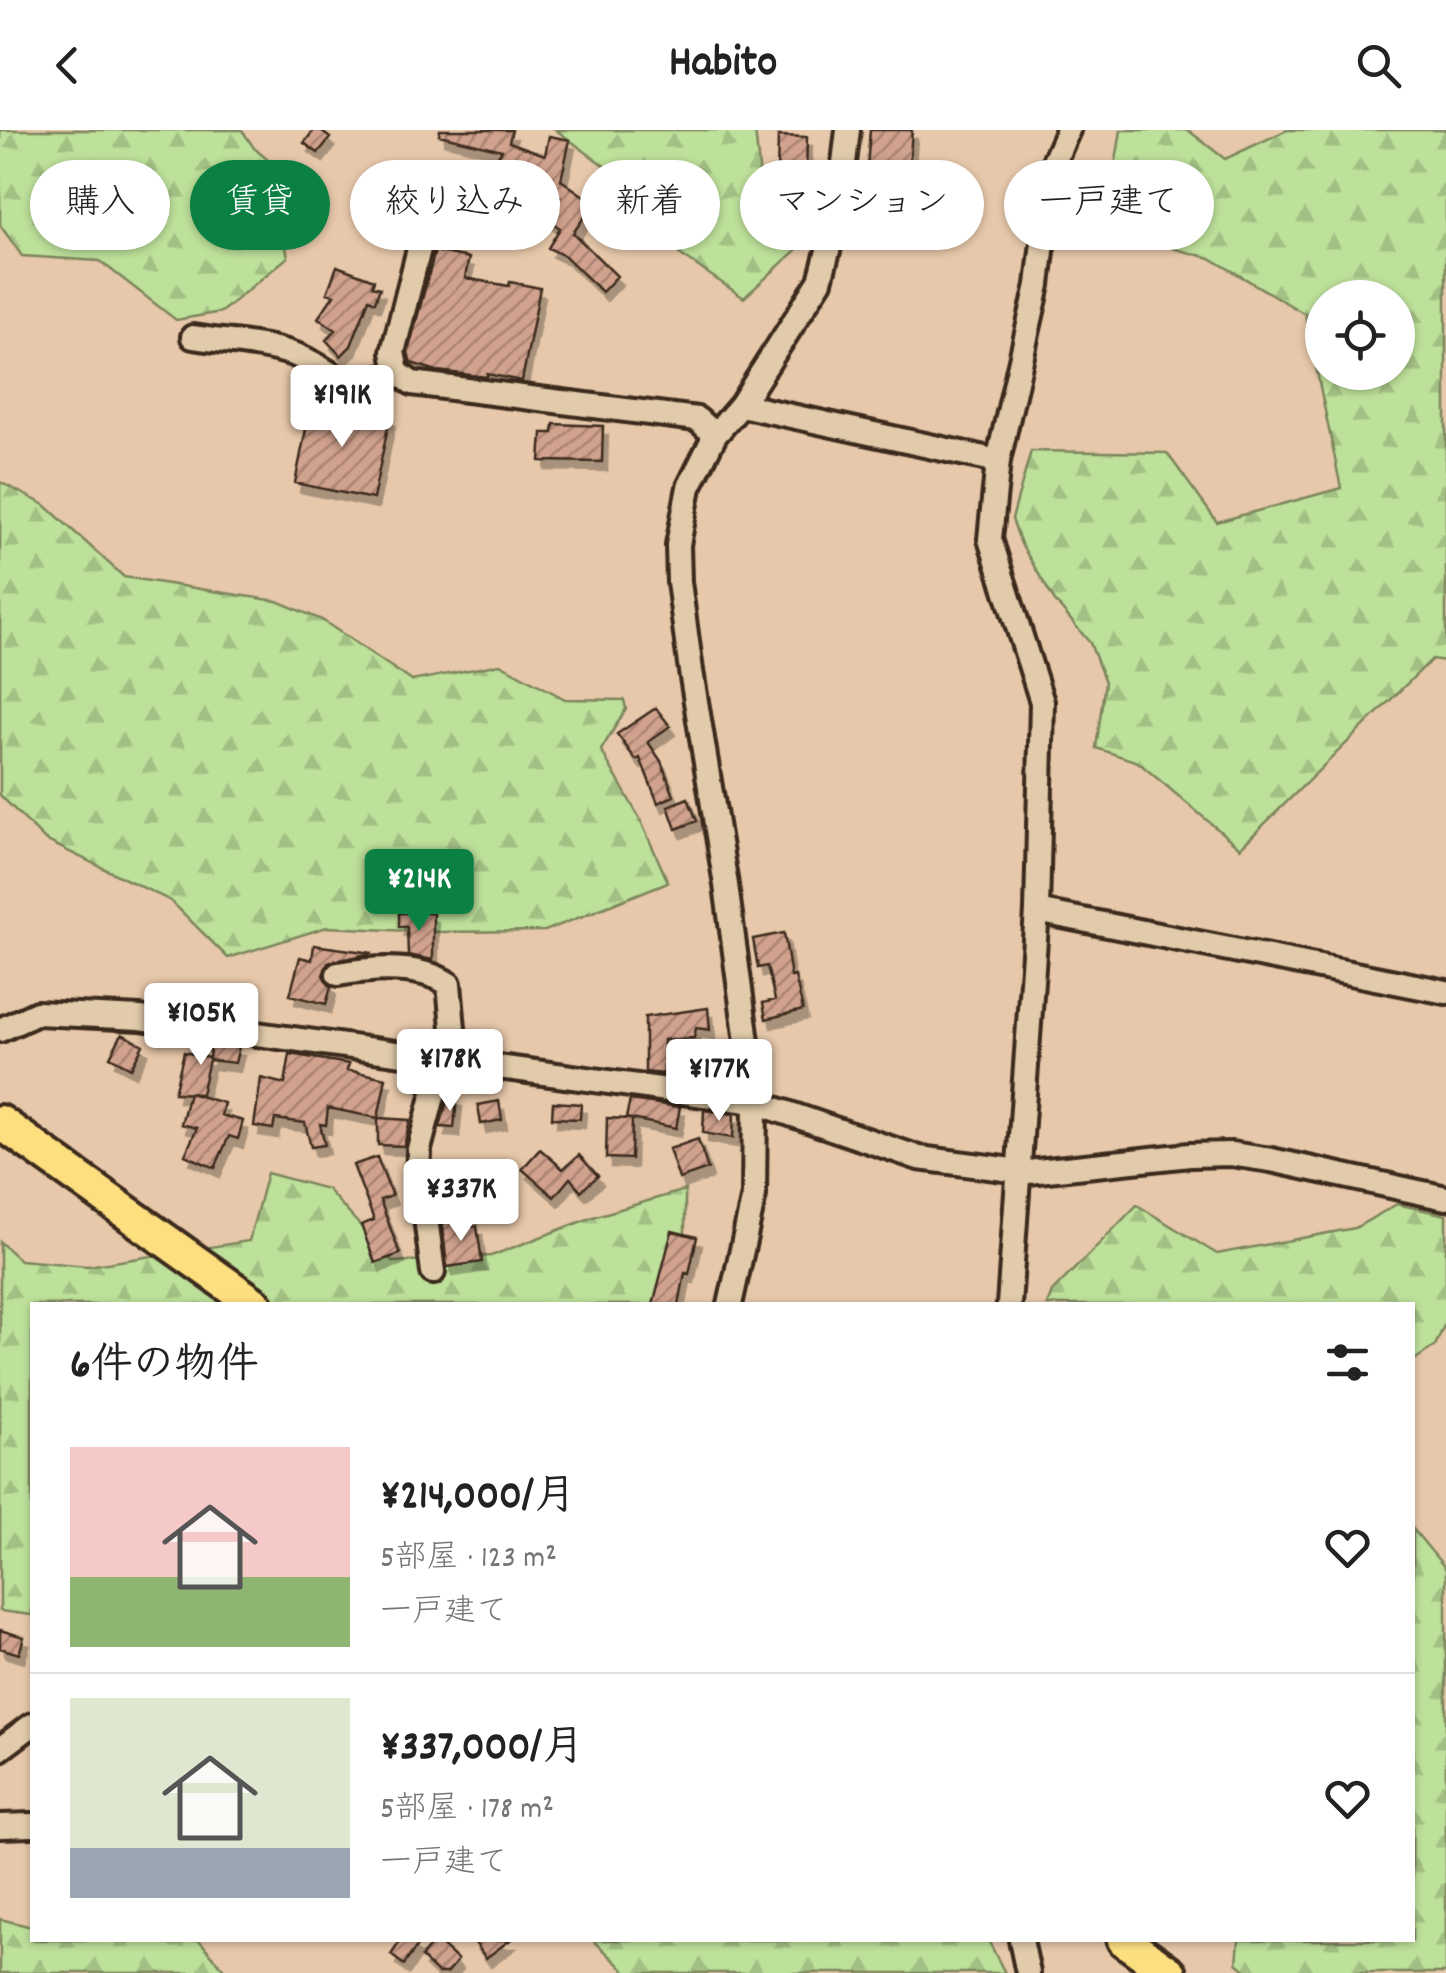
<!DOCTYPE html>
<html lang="ja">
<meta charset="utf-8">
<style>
body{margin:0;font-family:Dekko,"Klee One",sans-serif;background:#f2f2f2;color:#222;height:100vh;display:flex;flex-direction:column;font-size:38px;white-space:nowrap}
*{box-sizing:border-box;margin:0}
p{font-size:32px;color:#767676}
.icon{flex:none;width:55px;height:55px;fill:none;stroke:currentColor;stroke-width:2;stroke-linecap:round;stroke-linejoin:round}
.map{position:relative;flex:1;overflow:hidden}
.details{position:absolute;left:30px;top:1172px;width:1385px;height:640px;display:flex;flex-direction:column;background:#fff;border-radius:0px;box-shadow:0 2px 8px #0004}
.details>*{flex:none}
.hud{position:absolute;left:30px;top:30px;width:1388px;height:90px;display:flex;gap:20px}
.tools{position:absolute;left:1305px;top:150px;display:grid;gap:20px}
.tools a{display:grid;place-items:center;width:110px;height:110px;border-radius:50%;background:#fff;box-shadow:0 2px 8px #0004;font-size:50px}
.price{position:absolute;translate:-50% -85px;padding:0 22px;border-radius:10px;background:#fff;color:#222;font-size:32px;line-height:65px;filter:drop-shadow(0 2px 5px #0008)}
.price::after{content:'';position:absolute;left:50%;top:60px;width:30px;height:22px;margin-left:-15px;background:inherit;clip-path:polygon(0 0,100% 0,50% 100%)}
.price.current{background:#0b8043;color:#fff}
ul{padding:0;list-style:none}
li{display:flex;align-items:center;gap:30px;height:250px;padding:0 40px}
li+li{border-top:2px solid #e0e0e0}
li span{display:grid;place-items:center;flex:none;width:280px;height:200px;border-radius:0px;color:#555}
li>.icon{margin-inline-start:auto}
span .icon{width:120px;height:120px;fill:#fffc;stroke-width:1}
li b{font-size:42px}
h2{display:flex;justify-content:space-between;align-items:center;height:120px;padding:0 40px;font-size:42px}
.chip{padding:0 35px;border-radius:45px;background:#fff;box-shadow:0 2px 8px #0004;font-size:35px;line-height:90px}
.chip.current{background:#0b8043;color:#fff}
header{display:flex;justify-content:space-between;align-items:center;height:130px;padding:0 40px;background:#fff;font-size:45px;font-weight:700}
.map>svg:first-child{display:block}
.forest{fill:url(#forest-firs);stroke:#7c855c;stroke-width:2.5;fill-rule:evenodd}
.building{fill:url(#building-hatch);stroke:#3b2a1e;stroke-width:2.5;filter:url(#shadow)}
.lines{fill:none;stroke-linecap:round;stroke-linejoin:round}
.minor-casing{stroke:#3b2a1e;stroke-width:30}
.highway-casing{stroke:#3b2a1e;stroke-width:40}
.minor{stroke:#e1cbaa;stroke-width:22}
.highway{stroke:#fedf80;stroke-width:32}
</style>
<header><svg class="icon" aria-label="back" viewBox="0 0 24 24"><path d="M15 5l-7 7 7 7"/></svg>Habito<svg class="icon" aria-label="search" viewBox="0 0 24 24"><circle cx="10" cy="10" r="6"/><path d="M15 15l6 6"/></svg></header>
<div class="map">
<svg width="1446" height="1843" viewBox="0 0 1446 1843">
<defs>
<pattern id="forest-firs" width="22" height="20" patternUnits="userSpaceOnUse" patternTransform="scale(2.5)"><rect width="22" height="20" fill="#bde09a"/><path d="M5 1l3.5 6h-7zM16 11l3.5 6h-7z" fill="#a3c084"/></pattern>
<pattern id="building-hatch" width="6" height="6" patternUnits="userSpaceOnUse" patternTransform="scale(2.5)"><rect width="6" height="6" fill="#d1a28e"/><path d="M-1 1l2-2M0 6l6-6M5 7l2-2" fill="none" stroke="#ab8473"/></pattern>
<filter id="shadow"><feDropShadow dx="5" dy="9" stdDeviation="0" flood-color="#0004"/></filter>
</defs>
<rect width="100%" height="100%" fill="#e7c8aa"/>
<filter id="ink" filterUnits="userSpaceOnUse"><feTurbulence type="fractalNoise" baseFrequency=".01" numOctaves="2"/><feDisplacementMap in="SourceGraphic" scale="20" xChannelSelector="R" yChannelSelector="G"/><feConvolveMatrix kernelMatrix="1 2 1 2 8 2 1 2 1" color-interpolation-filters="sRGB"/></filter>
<g filter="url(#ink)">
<!-- forest -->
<path class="forest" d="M 0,0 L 242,0 L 254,18 L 268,30 L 288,127 L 221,182 L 176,190 L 100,131 L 22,126 L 0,95 Z
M 556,0 L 755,0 L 763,76 L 808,109 L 744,168 L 637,95 L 626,52 Z
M 1121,0 L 1188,0 L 1225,29 L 1287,0 L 1446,0 L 1446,531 L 1432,529 L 1240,718 L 1138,632 L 1096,618 L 1105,552 L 1090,513 L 1054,470 L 1021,414 L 1012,389 L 1031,321 L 1167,323 L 1217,392 L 1341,358 L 1305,184 L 1210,128 L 1129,107 L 1110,67 ZM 1322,168 L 1398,168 L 1398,242 L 1322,242 Z
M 0,352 L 45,375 L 124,447 L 277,471 L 322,490 L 412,551 L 500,534 L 565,569 L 624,570 L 626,579 L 601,620 L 640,689 L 668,752 L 545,801 L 429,802 L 327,797 L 228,828 L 171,771 L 45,710 L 0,665 Z
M 267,1043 L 327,1059 L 393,1132 L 491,1126 L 593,1087 L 685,1060 L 685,1123 L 658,1175 L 32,1175 L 32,1485 L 0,1481 L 0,1112 L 20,1130 L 88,1136 L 249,1111 Z
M 1397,1074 L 1446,1085 L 1446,1191 L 1435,1216 L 1413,1231 L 1412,1175 L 1047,1175 L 1052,1162 L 1137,1075 L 1217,1124 L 1355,1098 Z
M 1413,1399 L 1446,1439 L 1446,1843 L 1249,1843 L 1237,1833 L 1239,1810 L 1412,1810 Z
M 0,1789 L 32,1797 L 32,1810 L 199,1810 L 227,1843 L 0,1843 Z
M 593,1810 L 988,1810 L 1005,1843 L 628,1843 Z"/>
<!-- building -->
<path class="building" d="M 314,0 L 320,0 L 330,8 L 318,23 L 304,13 Z
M 440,0 L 512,0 L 509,12 L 545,25 L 549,6 L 570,10 L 561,50 L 594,73 L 573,103 L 617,146 L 602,162 L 565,126 L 548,118 L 560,98 L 544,87 L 560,66 L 520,45 L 498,77 L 474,61 L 502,20 L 439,5 Z
M 870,0 L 912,0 L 907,66 L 865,63 Z
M 778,6 L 807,7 L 806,47 L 777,46 Z
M 599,43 L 629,63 L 614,77 L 588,60 Z
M 435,121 L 469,128 L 465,148 L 509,156 L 510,152 L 540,158 L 522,251 L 487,244 L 487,247 L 437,241 L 411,233 L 408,222 Z
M 337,136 L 374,150 L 372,156 L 380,158 L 375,172 L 369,169 L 351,216 L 341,226 L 326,210 L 336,200 L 318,188 L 334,165 L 327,163 Z
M 312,270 L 390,287 L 373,369 L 295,353 Z
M 554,294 L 603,296 L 602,332 L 540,331 L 542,303 L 553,303 Z
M 656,578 L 670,596 L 648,612 L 661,631 L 674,666 L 658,673 L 640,628 L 636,630 L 617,604 Z
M 688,668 L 697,691 L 676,699 L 668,676 Z
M 399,783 L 433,783 L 433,830 L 408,825 L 407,797 L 399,797 Z
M 784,803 L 791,847 L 795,846 L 803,880 L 766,889 L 763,873 L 775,870 L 767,836 L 758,838 L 753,809 Z
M 314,815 L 372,823 L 328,833 L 323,845 L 331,857 L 326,874 L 290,865 L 300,827 L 312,830 Z
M 708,878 L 710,900 L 696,898 L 694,908 L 664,910 L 664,944 L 645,942 L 645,887 Z
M 122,904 L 143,915 L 131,938 L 110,927 Z
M 211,913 L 239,917 L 235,933 L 209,930 L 201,964 L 174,963 L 184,922 L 209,928 Z
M 290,924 L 349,934 L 347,940 L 386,948 L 378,988 L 328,978 L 326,995 L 320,994 L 325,1015 L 311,1017 L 305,993 L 275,989 L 273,999 L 254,996 L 261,948 L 285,954 Z
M 706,933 L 735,934 L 738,954 L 705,950 Z
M 189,963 L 224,973 L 221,985 L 243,991 L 238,1009 L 229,1006 L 215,1038 L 185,1025 L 197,998 L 181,994 Z
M 448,967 L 457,968 L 454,998 L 440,997 Z
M 630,970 L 680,977 L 676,998 L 632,989 L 631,1029 L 606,1028 L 607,988 L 631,989 L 626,988 Z
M 499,971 L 502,990 L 481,994 L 478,975 Z
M 553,972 L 581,974 L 580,989 L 552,988 Z
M 704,980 L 734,984 L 733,1008 L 703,1003 Z
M 378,988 L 410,990 L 404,1016 L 378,1015 Z
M 698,1009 L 708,1039 L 679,1049 L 669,1019 Z
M 540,1019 L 563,1039 L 579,1025 L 598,1046 L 581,1061 L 570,1048 L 554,1067 L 522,1039 Z
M 377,1027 L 392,1066 L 380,1070 L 400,1124 L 375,1133 L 361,1095 L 374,1090 L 353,1035 Z
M 457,1090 L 463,1091 L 463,1098 L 477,1096 L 482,1132 L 447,1137 L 442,1092 Z
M 672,1101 L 697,1107 L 689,1144 L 685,1143 L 679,1175 L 653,1175 Z
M 0,1500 L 24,1507 L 19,1524 L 0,1518 Z
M 401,1810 L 408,1810 L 417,1816 L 404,1835 L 391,1825 Z
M 436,1810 L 458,1830 L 447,1843 L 438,1843 L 421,1827 Z
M 473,1810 L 510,1810 L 486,1828 Z"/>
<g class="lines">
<defs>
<path id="minor" d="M 460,68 L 430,98 L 419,119 L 393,222 L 397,242 L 412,253 L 697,289 L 715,305
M 193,207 C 224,212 258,213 287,222 C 338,237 333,268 397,242
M 741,275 L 998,331
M 1037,781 L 1446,862
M 338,844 C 373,838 419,834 449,854 L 456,931
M 0,900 L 37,883 L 140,888 L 755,972 L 919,1028 L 1028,1042 L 1190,1025 L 1231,1024 L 1271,1030 L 1446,1068
M 433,1142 L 426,1088 L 418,1063 L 419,1019 L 443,929
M 730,1175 L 754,1065 L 755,972 L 726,755 L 691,541 L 679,452 L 678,415 L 689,357 L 715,305 L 741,275 L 820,151 L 838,83 L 848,0
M 1009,1175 L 1037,781 L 1042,572 L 990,409 L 998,331 L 1038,155 L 1052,36 L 1068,0
M 0,1619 L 32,1595
M 0,1696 L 32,1695
M 1021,1810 L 1028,1843"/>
<path id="highway" d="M 0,992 L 256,1175
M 1124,1810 L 1170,1843"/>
</defs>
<!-- minor casing -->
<use href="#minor" class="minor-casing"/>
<!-- highway casing -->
<use href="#highway" class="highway-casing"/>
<!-- minor -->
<use href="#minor" class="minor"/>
<!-- highway -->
<use href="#highway" class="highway"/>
</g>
</g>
</svg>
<div class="tools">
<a><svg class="icon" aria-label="locate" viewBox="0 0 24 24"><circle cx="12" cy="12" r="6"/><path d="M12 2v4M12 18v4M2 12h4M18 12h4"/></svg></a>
</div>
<b class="price" style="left:342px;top:320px">¥191K</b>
<b class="price current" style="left:419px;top:804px">¥214K</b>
<b class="price" style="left:201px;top:938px">¥105K</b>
<b class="price" style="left:450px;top:984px">¥178K</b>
<b class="price" style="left:719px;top:994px">¥177K</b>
<b class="price" style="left:461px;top:1114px">¥337K</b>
<div class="hud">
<a class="chip">購入</a>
<a class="chip current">賃貸</a>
<a class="chip">絞り込み</a>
<a class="chip">新着</a>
<a class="chip">マンション</a>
<a class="chip">一戸建て</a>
</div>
<section class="details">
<h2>6件の物件<svg class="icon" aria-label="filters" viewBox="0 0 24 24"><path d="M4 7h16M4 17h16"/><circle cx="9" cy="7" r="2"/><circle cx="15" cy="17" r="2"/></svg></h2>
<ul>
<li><span style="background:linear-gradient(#f6c9c9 65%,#8fb573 0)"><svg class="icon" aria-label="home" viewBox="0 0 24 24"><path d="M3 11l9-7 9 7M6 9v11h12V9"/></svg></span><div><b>¥214,000/月</b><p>5部屋 · 123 m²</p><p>一戸建て</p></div><svg class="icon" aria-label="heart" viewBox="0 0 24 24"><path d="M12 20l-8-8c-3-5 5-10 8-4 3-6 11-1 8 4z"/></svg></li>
<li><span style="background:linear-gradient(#dfe7d0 75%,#9aa5b1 0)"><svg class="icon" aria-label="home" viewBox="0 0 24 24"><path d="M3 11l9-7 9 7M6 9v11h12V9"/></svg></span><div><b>¥337,000/月</b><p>5部屋 · 178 m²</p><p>一戸建て</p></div><svg class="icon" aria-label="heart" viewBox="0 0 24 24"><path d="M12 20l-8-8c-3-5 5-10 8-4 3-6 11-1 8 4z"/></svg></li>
</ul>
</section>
</div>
